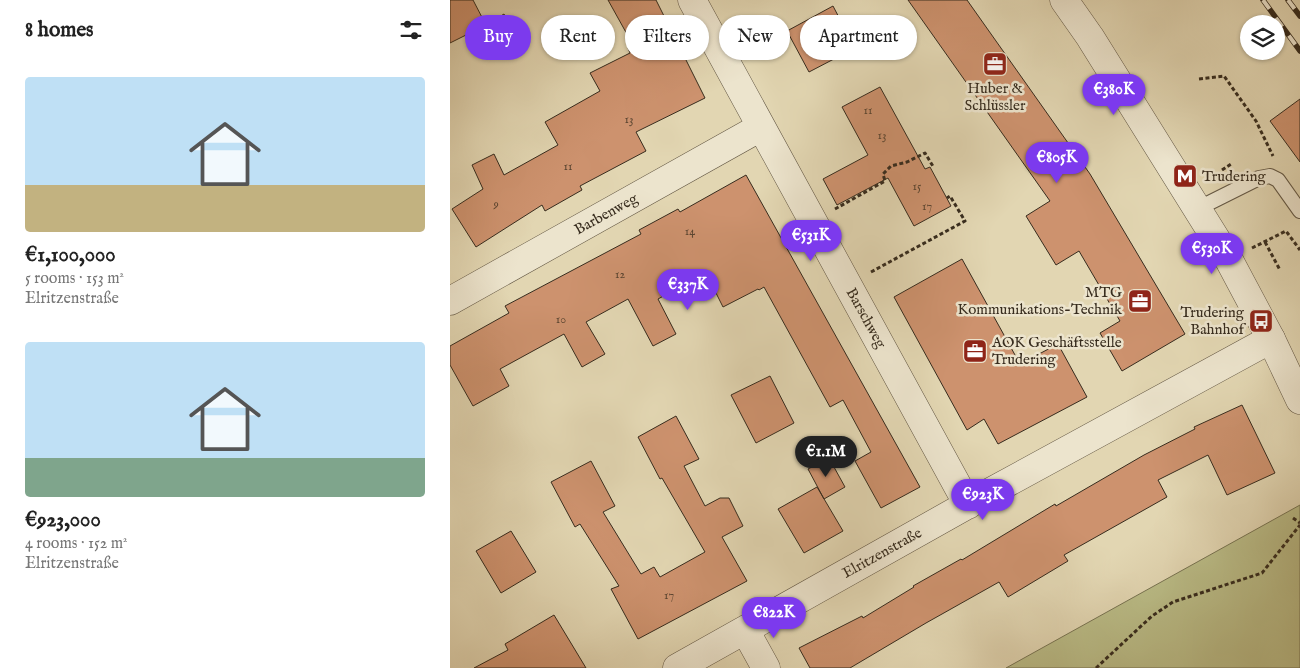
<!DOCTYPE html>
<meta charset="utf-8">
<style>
body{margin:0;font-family:"IM FELL English",serif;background:#f6f6f6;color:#222;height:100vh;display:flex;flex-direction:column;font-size:19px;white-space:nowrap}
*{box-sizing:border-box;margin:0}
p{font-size:16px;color:#767676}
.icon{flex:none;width:28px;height:28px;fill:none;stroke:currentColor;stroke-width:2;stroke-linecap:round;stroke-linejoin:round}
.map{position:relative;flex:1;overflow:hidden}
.side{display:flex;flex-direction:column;background:#fff;width:450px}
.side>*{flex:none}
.hud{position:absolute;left:15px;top:15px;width:475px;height:45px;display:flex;gap:10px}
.buttons{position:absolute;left:790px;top:15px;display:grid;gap:10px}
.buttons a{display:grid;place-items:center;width:45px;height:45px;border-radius:50%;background:#fff;box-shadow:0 1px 4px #0004;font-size:25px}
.price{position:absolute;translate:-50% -42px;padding:0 11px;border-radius:18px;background:#7c3aed;color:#fff;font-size:16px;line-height:32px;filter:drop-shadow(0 1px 2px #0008)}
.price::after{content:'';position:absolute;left:50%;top:30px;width:15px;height:11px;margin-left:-8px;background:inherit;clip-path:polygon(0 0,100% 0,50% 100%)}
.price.selected{background:#222;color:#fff}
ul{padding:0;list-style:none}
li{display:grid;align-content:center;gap:10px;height:265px;padding:0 25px}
li span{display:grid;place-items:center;height:155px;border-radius:5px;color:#555}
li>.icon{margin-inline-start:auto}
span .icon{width:90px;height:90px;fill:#fffc;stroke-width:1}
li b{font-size:21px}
h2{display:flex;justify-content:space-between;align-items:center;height:60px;padding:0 25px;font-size:21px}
.chip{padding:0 18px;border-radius:22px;background:#fff;box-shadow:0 1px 4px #0004;font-size:18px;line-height:45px}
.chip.selected{background:#7c3aed;color:#fff}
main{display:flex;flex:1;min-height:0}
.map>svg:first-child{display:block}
.green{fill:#babc87;stroke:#787452}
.building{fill:#cd926e;stroke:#372c1e}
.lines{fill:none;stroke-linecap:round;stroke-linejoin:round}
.service-casing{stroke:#625643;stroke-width:16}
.minor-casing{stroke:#625643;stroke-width:29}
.tertiary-casing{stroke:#625643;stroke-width:29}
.path{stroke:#372c1e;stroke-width:3;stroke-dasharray:4 2.5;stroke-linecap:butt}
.service{stroke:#ece4cd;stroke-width:14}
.minor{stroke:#ece4cd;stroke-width:28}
.tertiary{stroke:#ece4cd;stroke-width:28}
.rail-casing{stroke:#372c1e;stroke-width:5.5}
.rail{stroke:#ece4cd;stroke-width:4;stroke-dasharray:11;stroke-linecap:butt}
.labels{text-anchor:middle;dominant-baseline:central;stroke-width:5;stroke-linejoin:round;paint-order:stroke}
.number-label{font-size:12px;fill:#5c4632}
.poi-label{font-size:15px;fill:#372c1e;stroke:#ece4cd;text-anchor:start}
.street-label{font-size:15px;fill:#372c1e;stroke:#ece4cd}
</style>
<main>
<section class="side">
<h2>8 homes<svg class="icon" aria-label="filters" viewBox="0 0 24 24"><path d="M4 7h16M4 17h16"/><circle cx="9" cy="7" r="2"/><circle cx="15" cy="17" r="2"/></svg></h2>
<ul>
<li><span style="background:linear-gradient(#bfe0f5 70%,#c2b280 0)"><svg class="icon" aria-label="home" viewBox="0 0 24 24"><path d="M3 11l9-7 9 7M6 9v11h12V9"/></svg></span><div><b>€1,100,000</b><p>5 rooms · 153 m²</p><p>Elritzenstraße</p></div></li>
<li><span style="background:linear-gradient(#bfe0f5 75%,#7fa58c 0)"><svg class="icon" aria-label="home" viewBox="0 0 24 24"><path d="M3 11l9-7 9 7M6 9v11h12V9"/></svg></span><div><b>€923,000</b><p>4 rooms · 152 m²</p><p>Elritzenstraße</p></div></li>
</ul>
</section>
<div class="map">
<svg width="850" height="668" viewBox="0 0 850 668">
<rect width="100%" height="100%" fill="#e2d6b2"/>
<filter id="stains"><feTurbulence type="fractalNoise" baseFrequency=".004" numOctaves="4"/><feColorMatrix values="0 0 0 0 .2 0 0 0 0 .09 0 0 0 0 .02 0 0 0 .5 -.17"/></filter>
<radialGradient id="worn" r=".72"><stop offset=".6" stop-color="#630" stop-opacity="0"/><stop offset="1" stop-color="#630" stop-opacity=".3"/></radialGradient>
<!-- green -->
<path class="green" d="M 850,505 L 850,668 L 556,668 Z"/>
<!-- building -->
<path class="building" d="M 0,0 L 23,0 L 36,25 L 0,43 Z
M 158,0 L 206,0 L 255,98 L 186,132 L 196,151 L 130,186 L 132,190 L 95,211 L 92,205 L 26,247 L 2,209 L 33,189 L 22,165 L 44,154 L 54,175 L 108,145 L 95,122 L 150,91 L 140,73 L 180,53 L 178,48 L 183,45 Z
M 458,0 L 517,0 L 640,174 L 735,334 L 672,371 L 650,333 L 670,321 L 629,251 L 606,265 L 576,216 L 600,201 Z
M 383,6 L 405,48 L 359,72 L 337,31 Z
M 54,14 L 71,46 L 52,57 L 36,25 Z
M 430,87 L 475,169 L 480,167 L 501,206 L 464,226 L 438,178 L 387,205 L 373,179 L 418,155 L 392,107 Z
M 850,99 L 850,162 L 820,121 Z
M 296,175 L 470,487 L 431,508 L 405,461 L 421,452 L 393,400 L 380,407 L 314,287 L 309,290 L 308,289 L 273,307 L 256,273 L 208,299 L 226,334 L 203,346 L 178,299 L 136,322 L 155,354 L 132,367 L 114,334 L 50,369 L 59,386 L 23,406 L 0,365 L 0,346 L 59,313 L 55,306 L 191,234 L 189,230 L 228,209 L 230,212 Z
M 512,259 L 570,364 L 608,344 L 637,397 L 548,444 L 534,419 L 517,430 L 444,297 Z
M 320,376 L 344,423 L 306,443 L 281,395 Z
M 792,405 L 825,473 L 777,495 L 758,455 L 708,480 L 717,497 L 614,555 L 618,561 L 558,597 L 549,582 L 476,623 L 400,668 L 360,668 L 349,648 L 412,616 L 413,618 L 464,587 L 463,586 L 511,559 L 512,560 L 605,504 L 606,506 L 694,455 L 745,429 L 744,427 Z
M 226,416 L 249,459 L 234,466 L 255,506 L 270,498 L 279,498 L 293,526 L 272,537 L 297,581 L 188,639 L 161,589 L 169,586 L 130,524 L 125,527 L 101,482 L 141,461 L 165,506 L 153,512 L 191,574 L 204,567 L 210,577 L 255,552 L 212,478 L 210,479 L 188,437 Z
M 379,458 L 395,487 L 374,499 L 358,469 Z
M 367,487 L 393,531 L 354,553 L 328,509 Z
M 61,531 L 86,572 L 51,593 L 26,551 Z
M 104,615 L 136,668 L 24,668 L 58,650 L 55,644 Z"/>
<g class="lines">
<defs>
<path id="service" d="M 747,209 L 809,178 L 820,176 L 828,180 L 850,211"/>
<path id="minor" d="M 242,0 L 518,505
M 0,301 L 311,127
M 295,630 L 316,668
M 227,668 L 533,496 L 821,339"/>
<path id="tertiary" d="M 614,0 L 640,37 L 779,260 L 821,339 L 850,400"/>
</defs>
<!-- service casing -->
<use href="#service" class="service-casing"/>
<!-- minor casing -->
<use href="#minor" class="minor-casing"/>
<!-- tertiary casing -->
<use href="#tertiary" class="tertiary-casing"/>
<!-- path -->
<path class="path" d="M 749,79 L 774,76 L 806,121 L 823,156
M 772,170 L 781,164
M 385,209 L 435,181 L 433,174 L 441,166 L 457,162 L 475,153 L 484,168
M 815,242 L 830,270
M 802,248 L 836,231 L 850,250
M 421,272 L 515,221 L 500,196 L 497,198
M 843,518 L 850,523
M 646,668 L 702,616 L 723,602 L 812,573 L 850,525"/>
<!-- service -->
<use href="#service" class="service"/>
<!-- minor -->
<use href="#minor" class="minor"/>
<!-- tertiary -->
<use href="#tertiary" class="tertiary"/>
<defs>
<path id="rail" d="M 813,0 L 850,51
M 838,0 L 850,16"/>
</defs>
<!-- rail casing -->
<use href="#rail" class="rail-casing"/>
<!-- rail -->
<use href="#rail" class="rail"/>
</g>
<!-- icons -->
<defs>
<symbol id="office-square" viewBox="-11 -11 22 22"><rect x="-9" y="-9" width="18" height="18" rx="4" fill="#8f2418" stroke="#ece4cd"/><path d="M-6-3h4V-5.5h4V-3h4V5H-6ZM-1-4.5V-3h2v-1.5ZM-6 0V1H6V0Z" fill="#fff"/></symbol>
<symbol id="metro-square" viewBox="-11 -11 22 22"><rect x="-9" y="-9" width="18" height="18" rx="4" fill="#8f2418" stroke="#ece4cd"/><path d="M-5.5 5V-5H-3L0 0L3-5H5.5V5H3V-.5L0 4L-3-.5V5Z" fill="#fff"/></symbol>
<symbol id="bus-square" viewBox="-11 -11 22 22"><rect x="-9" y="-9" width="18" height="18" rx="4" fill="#8f2418" stroke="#ece4cd"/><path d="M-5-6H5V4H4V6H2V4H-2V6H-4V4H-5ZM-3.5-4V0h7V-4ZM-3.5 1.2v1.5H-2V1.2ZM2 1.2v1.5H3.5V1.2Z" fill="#fff"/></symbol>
</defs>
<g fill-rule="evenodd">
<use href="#office-square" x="531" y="50" width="28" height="28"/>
<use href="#metro-square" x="721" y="162" width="28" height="28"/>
<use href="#office-square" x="676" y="287" width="28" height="28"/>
<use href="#bus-square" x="797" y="307" width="28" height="28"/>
<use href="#office-square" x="511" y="337" width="28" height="28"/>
</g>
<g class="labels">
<!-- number labels -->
<g class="number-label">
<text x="418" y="110">11</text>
<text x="179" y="119">13</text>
<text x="432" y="135">13</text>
<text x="118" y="166">11</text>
<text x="467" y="186">15</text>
<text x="46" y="204">9</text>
<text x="477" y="206">17</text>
<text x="240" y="231">14</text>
<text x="170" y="274">12</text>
<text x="111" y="319">10</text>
<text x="219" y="595">17</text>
</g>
<!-- poi labels -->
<g class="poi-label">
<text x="545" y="88" text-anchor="middle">Huber &amp;<tspan x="545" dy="17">Schlüssler</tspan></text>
<text x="752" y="176">Trudering</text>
<text x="672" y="292" text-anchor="end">MTG<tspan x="672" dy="17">Kommunikations-Technik</tspan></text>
<text x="794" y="312" text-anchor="end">Trudering<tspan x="794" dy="17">Bahnhof</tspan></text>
<text x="542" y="342">AOK Geschäftsstelle<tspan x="542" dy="17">Trudering</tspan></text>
</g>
<!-- street labels -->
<g class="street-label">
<text transform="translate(156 214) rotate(-29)">Barbenweg</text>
<text transform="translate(416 318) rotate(61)">Barschweg</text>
<text transform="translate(432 553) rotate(-29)">Elritzenstraße</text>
</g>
</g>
<rect width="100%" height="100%" filter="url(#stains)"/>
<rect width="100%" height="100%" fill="url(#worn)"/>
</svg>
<div class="buttons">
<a><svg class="icon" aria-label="layers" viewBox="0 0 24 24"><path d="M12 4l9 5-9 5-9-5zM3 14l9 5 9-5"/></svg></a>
</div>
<b class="price" style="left:664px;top:116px">€380K</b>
<b class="price" style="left:607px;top:184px">€805K</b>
<b class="price" style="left:361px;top:262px">€531K</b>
<b class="price" style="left:762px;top:275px">€530K</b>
<b class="price" style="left:238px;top:311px">€337K</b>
<b class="price selected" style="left:376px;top:478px">€1.1M</b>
<b class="price" style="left:533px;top:521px">€923K</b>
<b class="price" style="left:324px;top:639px">€822K</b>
<div class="hud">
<a class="chip selected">Buy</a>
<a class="chip">Rent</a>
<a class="chip">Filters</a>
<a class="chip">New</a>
<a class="chip">Apartment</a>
</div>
</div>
</main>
